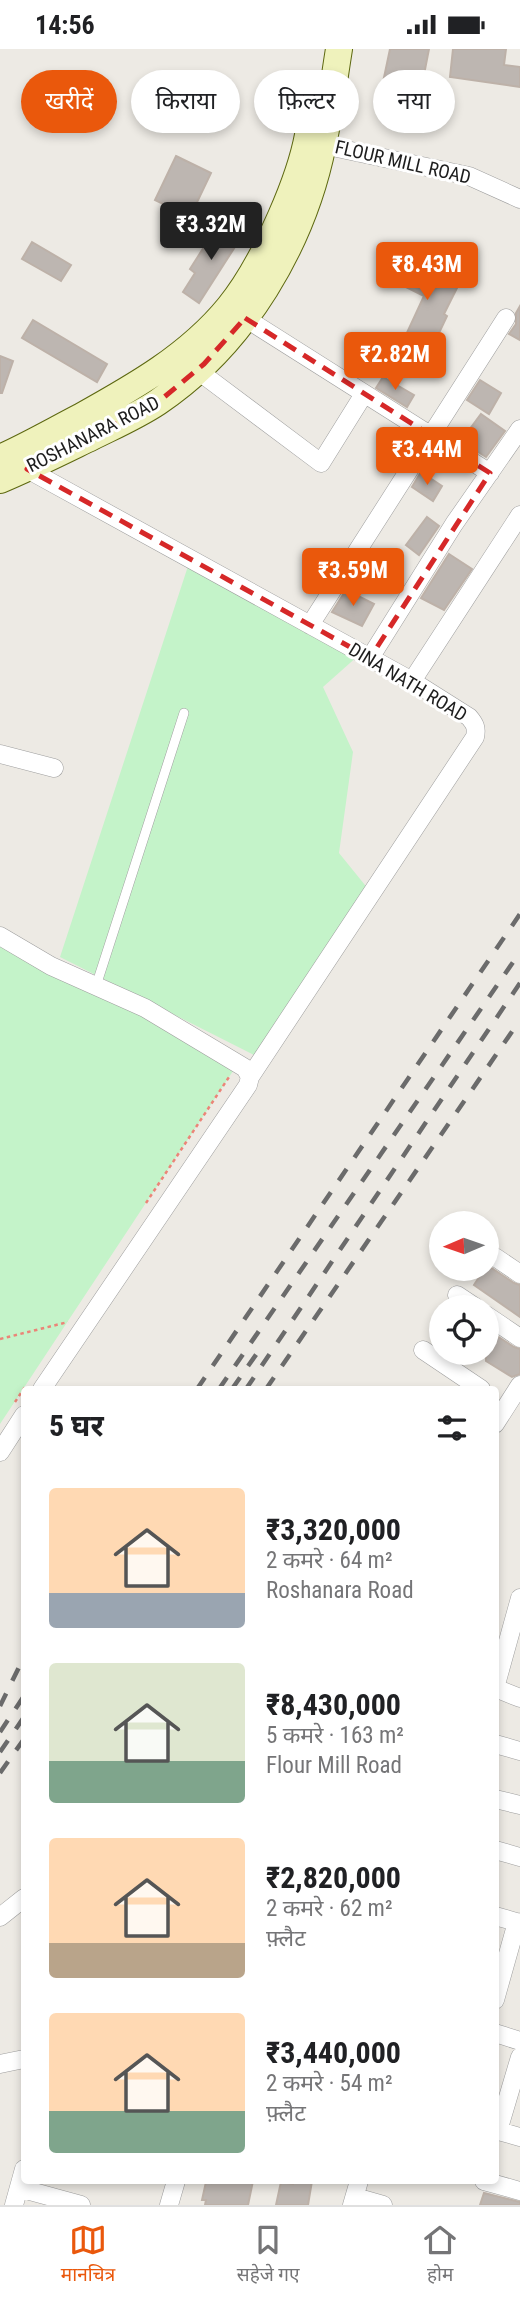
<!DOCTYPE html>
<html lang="hi">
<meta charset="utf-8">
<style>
body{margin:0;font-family:"Roboto Condensed","Noto Sans Devanagari",sans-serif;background:#f6f6f6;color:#202124;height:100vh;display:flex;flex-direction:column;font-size:26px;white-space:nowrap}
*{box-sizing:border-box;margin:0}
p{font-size:23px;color:#757577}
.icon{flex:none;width:38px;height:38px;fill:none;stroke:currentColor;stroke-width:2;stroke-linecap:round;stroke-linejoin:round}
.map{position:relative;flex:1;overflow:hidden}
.sheet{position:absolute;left:21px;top:1337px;width:478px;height:798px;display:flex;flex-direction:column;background:#fff;border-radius:7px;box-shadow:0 4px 10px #0003}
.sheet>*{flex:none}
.guide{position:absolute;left:21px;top:21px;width:480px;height:63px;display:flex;gap:14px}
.needle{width:46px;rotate:268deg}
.tools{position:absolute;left:429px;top:1162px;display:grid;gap:14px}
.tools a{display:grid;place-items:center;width:70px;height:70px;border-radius:50%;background:#fff;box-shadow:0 4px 10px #0003;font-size:35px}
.price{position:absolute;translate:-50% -60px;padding:0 16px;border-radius:7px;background:#ea580c;color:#fff;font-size:23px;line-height:46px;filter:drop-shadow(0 2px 4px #0008)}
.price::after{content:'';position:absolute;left:50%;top:42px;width:21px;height:16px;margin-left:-10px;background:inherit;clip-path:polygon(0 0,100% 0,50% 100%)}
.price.on{background:#222;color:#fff}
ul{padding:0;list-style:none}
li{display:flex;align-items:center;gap:21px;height:175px;padding:0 28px}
li span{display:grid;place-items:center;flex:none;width:196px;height:140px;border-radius:7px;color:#555}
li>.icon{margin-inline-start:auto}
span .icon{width:84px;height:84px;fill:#fffc;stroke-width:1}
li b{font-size:30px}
h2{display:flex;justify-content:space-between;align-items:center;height:84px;padding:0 28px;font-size:30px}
.pill{padding:0 24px;border-radius:32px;background:#fff;box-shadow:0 4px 10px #0003;font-size:24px;line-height:63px}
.pill.on{background:#ea580c;color:#fff}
.status{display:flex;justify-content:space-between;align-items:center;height:49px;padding:0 35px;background:#fff;direction:ltr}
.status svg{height:19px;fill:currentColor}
.tabs{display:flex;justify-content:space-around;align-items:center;height:98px;border-top:2px solid #e0e0e0;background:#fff;font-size:19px;color:#757577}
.tabs a{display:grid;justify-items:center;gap:4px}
.tabs .on{color:#ea580c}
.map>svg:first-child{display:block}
.park{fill:#c4f3c9}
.building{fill:#bdb6b1;stroke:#bdb1a8;stroke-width:2}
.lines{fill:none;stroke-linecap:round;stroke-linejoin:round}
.lane-casing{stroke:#9e9e9e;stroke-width:10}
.street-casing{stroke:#9e9e9e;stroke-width:19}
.secondary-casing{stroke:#5d6810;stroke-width:28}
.path{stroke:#eb8477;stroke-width:2.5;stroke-dasharray:3.5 3.5;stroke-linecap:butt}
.lane{stroke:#fff;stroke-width:9}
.street{stroke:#fff;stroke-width:18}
.secondary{stroke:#eff2bc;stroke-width:26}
.rail{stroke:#6b6b6b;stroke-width:4.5;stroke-dasharray:14 14;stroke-linecap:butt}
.marked{fill:none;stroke:#d62828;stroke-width:5;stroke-dasharray:14 9;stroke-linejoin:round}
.labels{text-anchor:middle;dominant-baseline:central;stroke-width:6;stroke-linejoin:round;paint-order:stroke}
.street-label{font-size:19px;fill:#1d1d1d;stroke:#fff}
</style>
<div class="status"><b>14:56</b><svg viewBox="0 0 49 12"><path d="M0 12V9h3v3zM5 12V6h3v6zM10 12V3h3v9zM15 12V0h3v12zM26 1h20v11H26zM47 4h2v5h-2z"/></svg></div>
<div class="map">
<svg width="520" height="2156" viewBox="0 0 520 2156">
<rect width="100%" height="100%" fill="#edeae4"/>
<!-- park -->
<path class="park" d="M 191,508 L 368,598 L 323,638 L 353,703 L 339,804 L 369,841 L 258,1008 L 60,908 Z
M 0,896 L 163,976 L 235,1019 L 0,1375 Z"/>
<!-- building -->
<path class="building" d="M 390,0 L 429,0 L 420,46 L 382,38 Z
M 453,0 L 506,0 L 504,16 L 520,18 L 520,38 L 450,28 Z
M 176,107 L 211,124 L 190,168 L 155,151 Z
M 218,176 L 240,190 L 199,254 L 183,243 L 195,224 L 190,220 Z
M 32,193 L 71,216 L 61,232 L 22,210 Z
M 409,208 L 422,215 L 420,218 L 458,237 L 444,265 L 447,267 L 431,301 L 405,288 L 424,247 L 396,233 Z
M 520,257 L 520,291 L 509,285 L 516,275 L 516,264 Z
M 33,271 L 107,315 L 97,333 L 22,289 Z
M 0,307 L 13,312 L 2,344 L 0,344 Z
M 383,328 L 414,346 L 407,358 L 376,339 Z
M 480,331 L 501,344 L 489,365 L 467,351 Z
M 481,365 L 505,382 L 486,408 L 461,392 Z
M 421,423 L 442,437 L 433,452 L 412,438 Z
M 427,468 L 439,477 L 419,506 L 406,496 Z
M 449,505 L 472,520 L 444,561 L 421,549 Z
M 346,541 L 374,555 L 362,577 L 332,563 Z
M 487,1216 L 514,1234 L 520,1236 L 520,1268 L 474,1236 Z
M 486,1280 L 514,1298 L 520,1300 L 520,1325 L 512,1328 L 486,1312 Z
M 211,2132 L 253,2132 L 248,2156 L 205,2156 L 206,2151 L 202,2151 L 206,2133 L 211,2134 Z
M 293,2132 L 312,2132 L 308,2156 L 276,2156 L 281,2133 L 293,2135 Z
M 484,2144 L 520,2153 L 520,2156 L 480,2156 Z"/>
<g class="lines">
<defs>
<path id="lane" d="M 96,937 L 184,664"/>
<path id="street" d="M 323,96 L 469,127 L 520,150
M 245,269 L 490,424
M 197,321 L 321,414 L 364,345
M 24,414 L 27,420 L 412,632 L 469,668 C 475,675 477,679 475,688 L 250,1028
M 310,576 L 506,269
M 370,609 L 454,475 L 520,380
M 412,632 L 520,466
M 0,705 L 54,719
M 0,887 L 51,917 L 145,959 L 245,1019 L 250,1028 L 248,1036 L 42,1340
M 495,1208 L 520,1225
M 457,1246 L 475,1258
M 486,1266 L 520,1289
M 423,1301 L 481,1340
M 495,1375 L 520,1336
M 0,1403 L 24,1366
M 495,1639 L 520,1549
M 495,1639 L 520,1649
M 495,1695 L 520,1702
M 495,1750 L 520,1756
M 495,1801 L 520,1808
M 495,1867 L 520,1874
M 0,1868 L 24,1849
M 495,1951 L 517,1873
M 495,1984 L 520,1992
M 0,2015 L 24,2010
M 495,2081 L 520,2088
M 498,2082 L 520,2008
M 484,2132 L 520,2142
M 19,2139 L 81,2156
M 355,2148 L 383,2156
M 14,2156 L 24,2120
M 169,2156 L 176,2132
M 352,2156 L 359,2132"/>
<path id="secondary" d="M 0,409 C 27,397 53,382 80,368 C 134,338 189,307 229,258 C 251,231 267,199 281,167 C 292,142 303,113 308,86
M 0,431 C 31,418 61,403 92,388 C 114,377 137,367 158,353 C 244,295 303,195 323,95 C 330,64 334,31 339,0"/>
</defs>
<!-- lane casing -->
<use href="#lane" class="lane-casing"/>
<!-- street casing -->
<use href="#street" class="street-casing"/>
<!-- secondary casing -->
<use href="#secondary" class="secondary-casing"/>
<!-- path -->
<path class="path" d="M 146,1154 L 229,1028
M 0,1290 L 68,1273
M 15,1353 L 25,1338"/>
<!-- lane -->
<use href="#lane" class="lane"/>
<!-- street -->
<use href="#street" class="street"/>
<!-- secondary -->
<use href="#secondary" class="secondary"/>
<!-- rail -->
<path class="rail" d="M 197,1340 L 520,865
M 219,1340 L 520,903
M 232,1340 L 260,1300
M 246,1340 L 520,934
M 266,1340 L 520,971
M 0,1657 L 24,1608
M 0,1683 L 24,1647
M 0,1703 L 24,1668
M 0,1724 L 24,1690"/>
</g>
<!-- marked area -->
<path class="marked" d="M 245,269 L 490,424 L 370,609 L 27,420 L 157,354 L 204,315 Z"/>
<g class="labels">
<!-- street labels -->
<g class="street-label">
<text transform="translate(403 113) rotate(13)">FLOUR MILL ROAD</text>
<text transform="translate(93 385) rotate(-27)">ROSHANARA ROAD</text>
<text transform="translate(408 633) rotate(31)">DINA NATH ROAD</text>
</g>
</g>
</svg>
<div class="tools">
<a><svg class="needle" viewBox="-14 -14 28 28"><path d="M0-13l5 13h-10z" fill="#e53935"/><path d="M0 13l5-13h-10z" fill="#757577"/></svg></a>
<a><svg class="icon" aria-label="locate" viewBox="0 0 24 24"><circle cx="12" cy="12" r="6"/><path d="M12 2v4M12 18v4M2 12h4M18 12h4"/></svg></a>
</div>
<b class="price on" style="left:211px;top:213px">₹3.32M</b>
<b class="price" style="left:427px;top:253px">₹8.43M</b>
<b class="price" style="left:395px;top:343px">₹2.82M</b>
<b class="price" style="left:427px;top:438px">₹3.44M</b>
<b class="price" style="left:353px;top:559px">₹3.59M</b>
<div class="guide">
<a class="pill on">खरीदें</a>
<a class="pill">किराया</a>
<a class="pill">फ़िल्टर</a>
<a class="pill">नया</a>
</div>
<section class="sheet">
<h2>5 घर<svg class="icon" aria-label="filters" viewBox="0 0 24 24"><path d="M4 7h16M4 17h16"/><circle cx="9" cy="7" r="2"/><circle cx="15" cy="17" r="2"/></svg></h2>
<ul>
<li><span style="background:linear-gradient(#ffd9b3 75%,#9aa5b1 0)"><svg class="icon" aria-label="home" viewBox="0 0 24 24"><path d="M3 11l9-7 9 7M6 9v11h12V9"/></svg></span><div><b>₹3,320,000</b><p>2 कमरे · 64 m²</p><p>Roshanara Road</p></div></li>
<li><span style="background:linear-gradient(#dfe7d0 70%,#7fa58c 0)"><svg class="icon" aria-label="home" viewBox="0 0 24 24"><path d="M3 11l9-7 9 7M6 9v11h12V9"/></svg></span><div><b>₹8,430,000</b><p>5 कमरे · 163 m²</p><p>Flour Mill Road</p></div></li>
<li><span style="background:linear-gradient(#ffd9b3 75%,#b9a48a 0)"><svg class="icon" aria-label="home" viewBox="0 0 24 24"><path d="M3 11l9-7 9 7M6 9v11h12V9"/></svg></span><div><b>₹2,820,000</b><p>2 कमरे · 62 m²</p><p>फ़्लैट</p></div></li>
<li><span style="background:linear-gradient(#ffd9b3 70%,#7fa58c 0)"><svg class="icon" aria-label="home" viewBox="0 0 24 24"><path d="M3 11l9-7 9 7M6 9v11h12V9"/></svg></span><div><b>₹3,440,000</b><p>2 कमरे · 54 m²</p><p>फ़्लैट</p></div></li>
</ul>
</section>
</div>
<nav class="tabs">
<a class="on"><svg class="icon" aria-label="map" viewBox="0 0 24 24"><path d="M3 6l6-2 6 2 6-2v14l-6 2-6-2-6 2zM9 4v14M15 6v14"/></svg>मानचित्र</a>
<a><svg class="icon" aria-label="saved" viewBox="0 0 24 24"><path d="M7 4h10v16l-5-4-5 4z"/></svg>सहेजे गए</a>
<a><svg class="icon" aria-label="home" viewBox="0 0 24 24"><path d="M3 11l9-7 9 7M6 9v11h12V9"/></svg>होम</a>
</nav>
